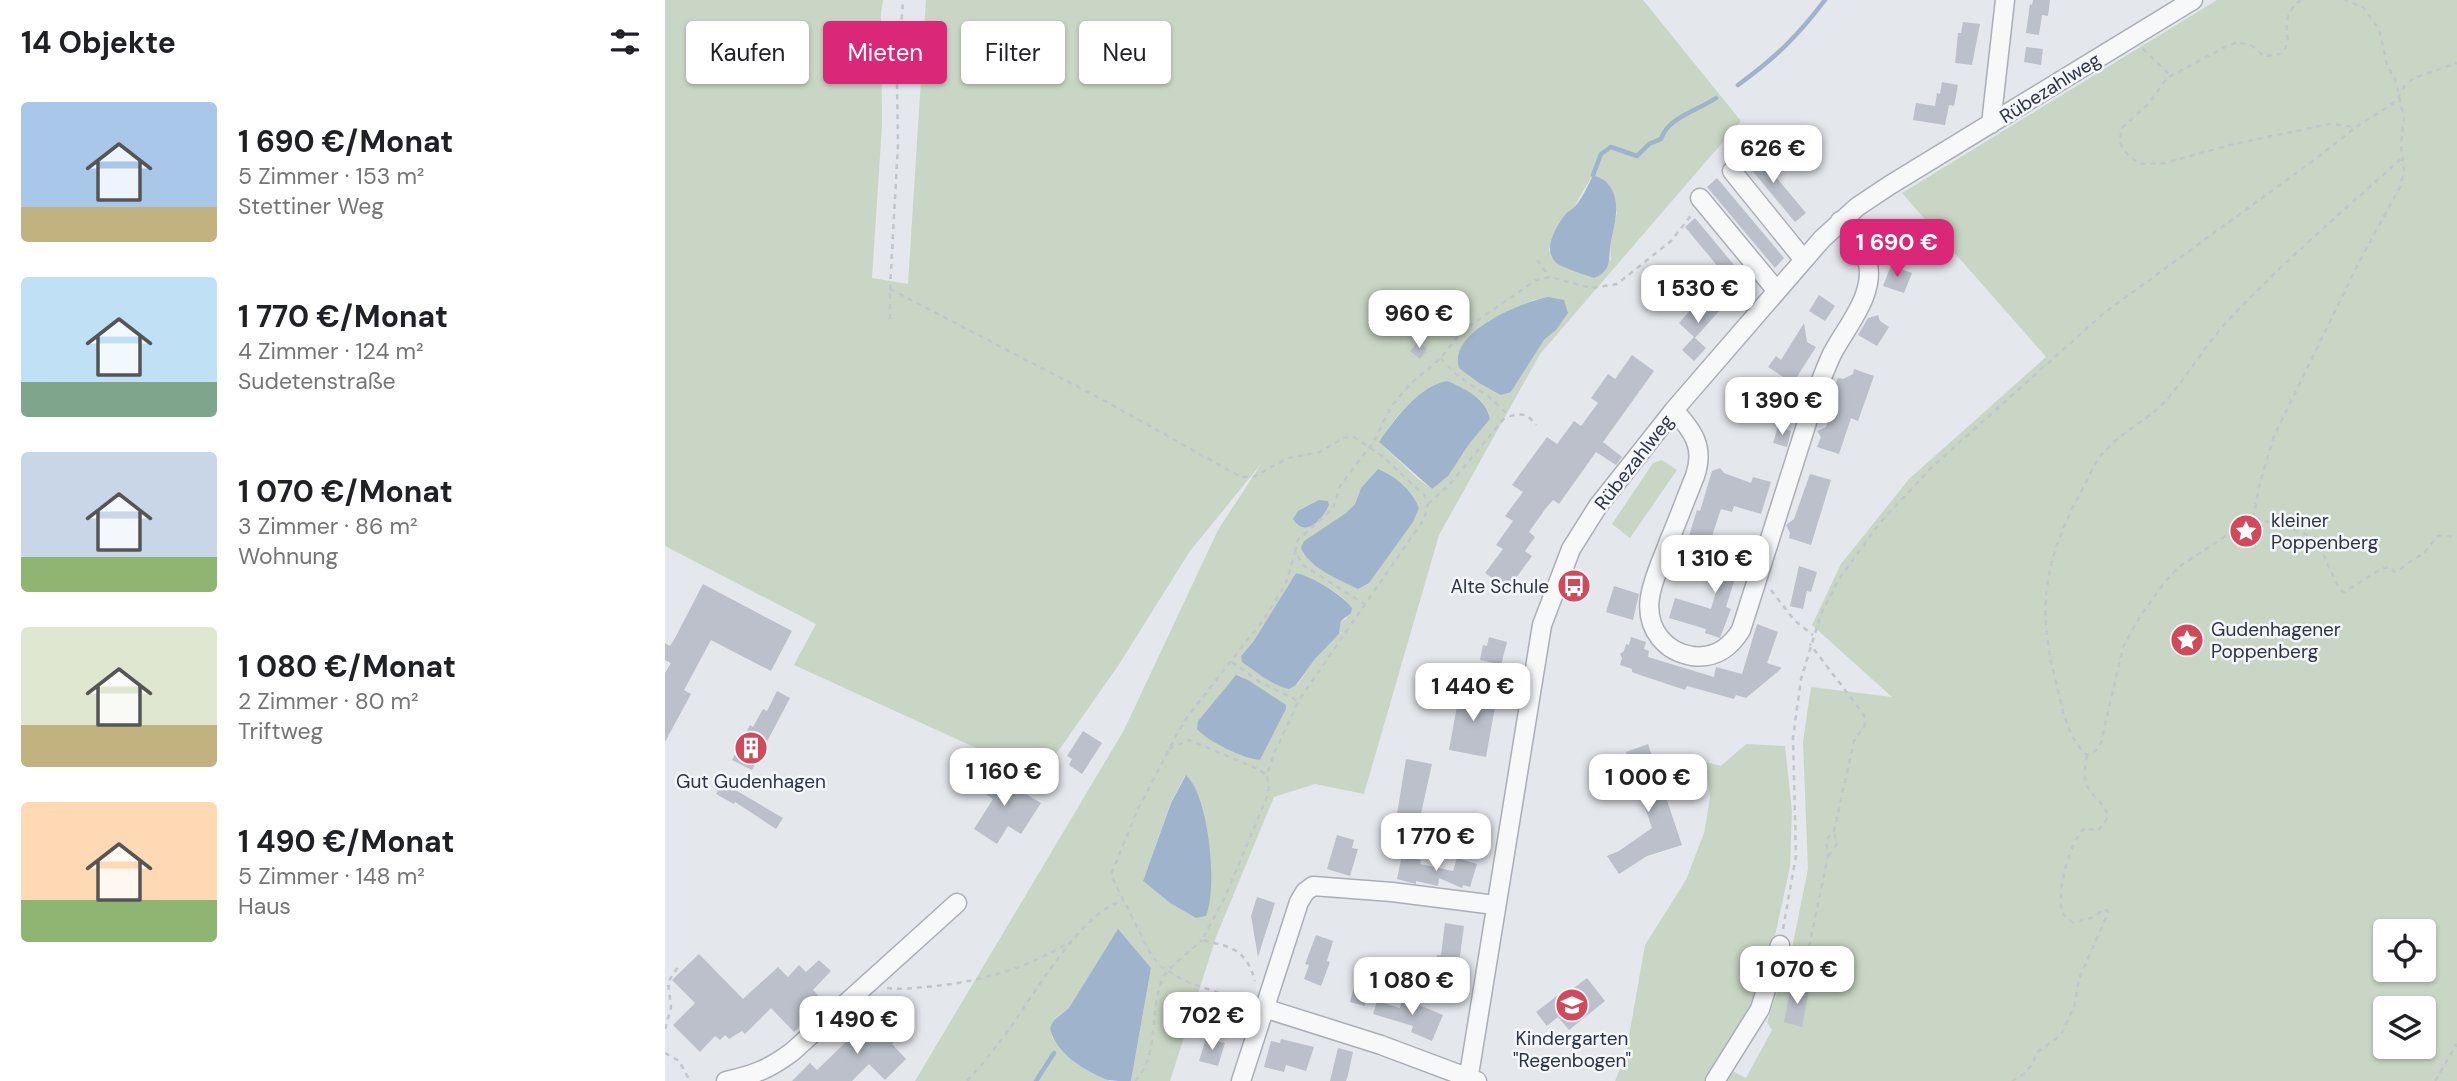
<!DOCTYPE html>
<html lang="de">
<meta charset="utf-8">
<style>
body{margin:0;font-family:"DM Sans",sans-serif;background:#f6f6f6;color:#202124;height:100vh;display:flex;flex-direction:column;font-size:26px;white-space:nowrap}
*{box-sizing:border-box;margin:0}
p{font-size:23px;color:#757577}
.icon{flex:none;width:38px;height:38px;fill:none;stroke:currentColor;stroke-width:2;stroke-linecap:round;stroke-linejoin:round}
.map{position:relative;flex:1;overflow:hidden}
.panel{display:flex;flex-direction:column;background:#fff;width:665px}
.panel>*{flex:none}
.hud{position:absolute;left:21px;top:21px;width:665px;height:63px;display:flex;gap:14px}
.fabs{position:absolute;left:1708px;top:919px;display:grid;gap:14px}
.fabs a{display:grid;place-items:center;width:63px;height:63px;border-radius:7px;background:#fff;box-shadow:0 2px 5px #0004;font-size:35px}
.price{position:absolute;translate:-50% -60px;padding:0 16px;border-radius:14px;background:#fff;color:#222;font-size:23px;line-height:46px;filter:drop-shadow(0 2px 4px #0008)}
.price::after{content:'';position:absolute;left:50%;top:42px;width:21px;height:16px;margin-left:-10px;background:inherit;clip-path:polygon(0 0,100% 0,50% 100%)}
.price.current{background:#db2777;color:#fff}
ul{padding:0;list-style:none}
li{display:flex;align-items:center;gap:21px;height:175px;padding:0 21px}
li span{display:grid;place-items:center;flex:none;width:196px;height:140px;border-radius:7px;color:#555}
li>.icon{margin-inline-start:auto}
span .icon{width:84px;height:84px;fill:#fffc;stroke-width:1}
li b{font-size:30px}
h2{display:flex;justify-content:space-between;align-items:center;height:84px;padding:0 21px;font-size:30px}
.tag{padding:0 24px;border-radius:7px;background:#fff;box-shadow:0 2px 5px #0004;font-size:24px;line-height:63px}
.tag.current{background:#db2777;color:#fff}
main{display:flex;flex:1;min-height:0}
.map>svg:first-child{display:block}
.green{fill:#c9d6c5;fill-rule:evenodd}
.water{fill:#9fb4cc}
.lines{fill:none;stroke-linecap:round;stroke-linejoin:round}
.stream{stroke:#9fb4cc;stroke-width:4.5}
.building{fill:#bbc0ca}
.minor-casing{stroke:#a9aeb7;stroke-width:21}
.path{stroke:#c2c5cb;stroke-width:2.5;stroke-dasharray:5 5;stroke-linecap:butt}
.minor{stroke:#f7f8fa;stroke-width:18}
.labels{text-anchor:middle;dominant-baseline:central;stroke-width:5;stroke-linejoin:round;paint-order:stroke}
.street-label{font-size:19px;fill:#2b3445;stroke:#f4f6f9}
.poi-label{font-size:19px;fill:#2b3445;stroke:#f4f6f9;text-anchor:start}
</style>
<main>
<section class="panel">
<h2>14 Objekte<svg class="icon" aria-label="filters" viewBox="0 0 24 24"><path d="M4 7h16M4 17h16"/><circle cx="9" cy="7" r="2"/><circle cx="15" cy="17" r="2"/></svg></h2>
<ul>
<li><span style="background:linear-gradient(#a9c7e8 75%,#c2b280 0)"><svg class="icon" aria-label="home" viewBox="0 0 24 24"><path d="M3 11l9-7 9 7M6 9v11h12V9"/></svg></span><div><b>1 690 €/Monat</b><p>5 Zimmer · 153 m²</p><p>Stettiner Weg</p></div></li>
<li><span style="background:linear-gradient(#bfe0f5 75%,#7fa58c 0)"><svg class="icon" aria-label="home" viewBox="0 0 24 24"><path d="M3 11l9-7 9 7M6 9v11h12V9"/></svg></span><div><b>1 770 €/Monat</b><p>4 Zimmer · 124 m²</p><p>Sudetenstraße</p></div></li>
<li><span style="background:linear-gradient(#c9d6e8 75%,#8fb573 0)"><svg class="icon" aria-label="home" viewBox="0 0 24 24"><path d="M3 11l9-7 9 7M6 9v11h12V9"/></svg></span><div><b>1 070 €/Monat</b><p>3 Zimmer · 86 m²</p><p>Wohnung</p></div></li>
<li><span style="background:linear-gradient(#dfe7d0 70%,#c2b280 0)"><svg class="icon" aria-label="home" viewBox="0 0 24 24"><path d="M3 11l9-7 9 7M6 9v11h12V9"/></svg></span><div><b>1 080 €/Monat</b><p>2 Zimmer · 80 m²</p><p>Triftweg</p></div></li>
<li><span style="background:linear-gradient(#ffd9b3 70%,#8fb573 0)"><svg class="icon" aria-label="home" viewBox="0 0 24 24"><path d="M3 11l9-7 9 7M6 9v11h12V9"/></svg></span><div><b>1 490 €/Monat</b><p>5 Zimmer · 148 m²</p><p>Haus</p></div></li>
</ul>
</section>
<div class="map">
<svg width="1792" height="1081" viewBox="0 0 1792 1081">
<rect width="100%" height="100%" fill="#e4e7ec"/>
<!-- green -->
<path class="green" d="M 0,0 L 218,0 L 216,13 L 217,125 L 207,278 L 243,284 L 261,0 L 978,0 L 1076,121 L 875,354 L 774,535 L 699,794 L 650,784 L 609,797 L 551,937 L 505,1081 L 466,1081 L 486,968 L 404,1008 L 389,1019 L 387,1037 C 401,1058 423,1069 445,1081 L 250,1081 L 459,730 L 553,530 L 596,464 L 525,551 L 453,666 L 375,777 L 129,665 L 151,624 L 0,546 ZM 927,176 L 947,193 L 952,213 L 945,244 L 946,260 L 893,264 L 886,257 L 884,249 L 900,215 L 909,207 ZM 883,297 L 891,330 L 879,340 L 846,392 L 823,321 L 869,300 ZM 771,385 C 793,389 821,392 825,419 L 805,443 L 797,456 L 767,489 L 752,478 L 714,442 L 733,415 ZM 713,469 L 748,522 L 704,582 L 693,589 L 661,572 L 638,553 L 639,541 L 681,513 L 690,504 L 696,488 ZM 631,573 C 650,580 675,591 687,608 L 681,619 L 676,621 L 674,634 L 650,659 L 632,685 L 576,656 L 588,642 ZM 557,692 L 621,705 L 621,709 L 595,760 L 581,756 L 537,734 L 533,721 ZM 520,776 L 531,918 L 505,903 L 478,881 L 506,802 Z
M 1552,0 L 1792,0 L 1792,1081 L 950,1081 L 961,1053 L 980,945 L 1021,880 L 1039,833 L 1045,798 L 1041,762 L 1056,766 L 1081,744 L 1120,746 L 1127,811 L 1125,867 L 1108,945 L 1090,1010 L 1056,1065 L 1081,1078 L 1107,1030 L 1102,1022 L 1126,953 L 1143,869 L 1138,742 L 1146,687 L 1227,697 L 1147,625 L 1176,564 L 1244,479 L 1381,357 L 1237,193 ZM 1720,931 L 1759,931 L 1759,970 L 1720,970 ZM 1720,1008 L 1759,1008 L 1759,1046 L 1720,1046 Z
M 997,460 L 1012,470 L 965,538 L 947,524 L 988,463 Z"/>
<!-- water -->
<path class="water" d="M 928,175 C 932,177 939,179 942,183 C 957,199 950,223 946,241 C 943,257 948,271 929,278 C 918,274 904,270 893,264 C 876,253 890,227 900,215 C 903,211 908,209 912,204 C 919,195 923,185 928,175 Z
M 883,297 L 899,300 L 903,313 L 891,330 L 879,340 L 846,392 L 836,395 L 814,383 L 794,368 C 782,332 857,302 883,297 Z
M 782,381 C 799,388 822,399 825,419 L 805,443 L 783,476 L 767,489 L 714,442 C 729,420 754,386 782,381 Z
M 713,469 C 730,476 747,490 754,508 L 748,522 L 704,583 L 693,589 C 675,580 644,568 636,548 L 639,541 L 681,513 L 690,504 L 696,488 Z
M 654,500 L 663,501 L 664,505 C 658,519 640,539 628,519 L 633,511 Z
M 631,573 C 646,576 678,595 687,608 L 686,613 L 676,621 L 674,634 L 650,659 L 631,685 L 624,689 C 606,685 592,672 577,662 L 576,656 L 588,642 Z
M 571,675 L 583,680 L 621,705 L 621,709 L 595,760 C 579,759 542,741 532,729 L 533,721 Z
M 521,775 C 544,796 553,887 541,916 L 531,918 L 505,903 L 478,881 L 506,803 Z
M 453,929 L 486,968 L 466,1081 C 458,1081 449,1081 443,1080 C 420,1071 390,1053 385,1028 L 389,1020 L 404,1008 Z"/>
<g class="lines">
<!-- stream -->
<path class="stream" d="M 1073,85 C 1110,58 1132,37 1160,0
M 928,175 L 936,154 L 946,147 L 972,156 L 984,144 L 996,139 C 1003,117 1032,111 1051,98
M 371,1081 L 389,1053"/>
</g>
<!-- building -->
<path class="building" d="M 1368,0 L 1385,0 L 1383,16 L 1377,15 L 1374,35 L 1361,33 L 1365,4 L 1367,5 Z
M 1298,22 L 1315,24 L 1307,65 L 1290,63 L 1293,33 L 1296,33 Z
M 1361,47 L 1378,49 L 1376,65 L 1359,62 Z
M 1277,82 L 1293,85 L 1289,106 L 1284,105 L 1280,125 L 1248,120 L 1251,103 L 1270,106 L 1272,93 L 1275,94 Z
M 1086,147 L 1141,213 L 1130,222 L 1075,156 Z
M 1052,178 L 1119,258 L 1110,268 L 1042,187 Z
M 1030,218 L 1084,283 L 1074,292 L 1020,227 Z
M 1233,264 L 1235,269 L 1247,273 L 1239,293 L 1218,286 L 1225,268 Z
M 1154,295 L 1170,306 L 1160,321 L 1144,311 Z
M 1038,296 L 1055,310 L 1030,338 L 1041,348 L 1029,361 L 1017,350 L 1029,337 L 1014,323 Z
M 1213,315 L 1215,321 L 1224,327 L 1212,346 L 1193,335 L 1203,318 Z
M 1139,323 L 1142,342 L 1151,347 L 1128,383 L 1103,367 L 1111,356 L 1116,360 Z
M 753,342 L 762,349 L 755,359 L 745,351 Z
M 967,355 L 989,371 L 938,442 L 957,457 L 951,465 L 931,452 L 894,504 L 888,500 L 881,508 L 864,532 L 870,537 L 860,551 L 867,556 L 843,589 L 820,573 L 838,549 L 831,545 L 848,521 L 840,516 L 858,492 L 847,485 L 882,437 L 892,444 L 909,421 L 916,426 L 933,403 L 926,398 L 943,374 L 950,379 Z
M 1189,369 L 1209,376 L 1193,421 L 1186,418 L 1174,454 L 1152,447 L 1156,437 L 1152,431 L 1161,427 L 1166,411 L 1171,412 L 1167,409 L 1169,402 L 1165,401 L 1173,378 L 1178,379 L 1188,374 Z
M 1078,385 L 1131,400 L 1126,415 L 1092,405 L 1089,412 L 1071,407 Z
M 1113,427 L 1126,431 L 1122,447 L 1108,443 Z
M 1055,468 L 1059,473 L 1086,483 L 1088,477 L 1106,482 L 1096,514 L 1069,506 L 1067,512 L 1056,509 L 1044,545 L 1023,539 L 1032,510 L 1035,511 L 1047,471 Z
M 1145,474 L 1166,480 L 1146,545 L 1124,538 L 1125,533 L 1121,525 L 1129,519 Z
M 1061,543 L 1086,551 L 1079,574 L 1072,572 L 1061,607 L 1066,609 L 1055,638 L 1040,633 L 1041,629 L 1004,618 L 1010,598 L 1046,609 L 1054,581 L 1050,580 Z
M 1134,566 L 1152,572 L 1146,592 L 1142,591 L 1138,609 L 1125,606 Z
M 38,584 L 127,631 L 106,671 L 46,640 L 19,690 L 26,694 L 0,742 L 0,673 L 6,663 L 0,660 L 0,643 L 5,646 L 10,638 Z
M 949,586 L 974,594 L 968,620 L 941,612 Z
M 1092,624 L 1113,632 L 1102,663 L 1117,668 L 1081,698 L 1071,695 L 1069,699 L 1022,686 L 1020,690 L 975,675 L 967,672 L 967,669 L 955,665 L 957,658 L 955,654 L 959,651 L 961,644 L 964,645 L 966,637 L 981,642 L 979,649 L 984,651 L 983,657 L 1049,677 L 1051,667 L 1077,674 Z
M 824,637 L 842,642 L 836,665 L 815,660 L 818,645 L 822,646 Z
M 795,689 L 832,696 L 821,757 L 784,750 Z
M 112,691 L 125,698 L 87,770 L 67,760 L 85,725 L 88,727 L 98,709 L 102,711 Z
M 418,731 L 437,743 L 417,774 L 404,765 L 407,759 L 402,756 Z
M 983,744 L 1017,845 L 982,856 L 954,874 L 942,856 L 954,851 L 987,828 L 961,752 Z
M 741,759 L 767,764 L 755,818 L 732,814 Z
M 320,770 L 376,803 L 356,834 L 343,826 L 332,844 L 309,829 L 328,799 L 311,787 Z
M 55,781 L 118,818 L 111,829 L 70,802 L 69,804 L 51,794 L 53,791 L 50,789 Z
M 672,835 L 689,840 L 687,848 L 693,849 L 685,876 L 662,869 Z
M 737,855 L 756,860 L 755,864 L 788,871 L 792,858 L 812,864 L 805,887 L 798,885 L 797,888 L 774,878 L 773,886 L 751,881 L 751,884 L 732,879 Z
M 592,897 L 610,903 L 593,957 L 586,916 Z
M 780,923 L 799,926 L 790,993 L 765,989 L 772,955 L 776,955 Z
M 651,935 L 668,941 L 662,961 L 665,962 L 656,986 L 639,979 L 644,965 L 640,964 Z
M 34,954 L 78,999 L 113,967 L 123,977 L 134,965 L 141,972 L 154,960 L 166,971 L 148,990 L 160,1003 L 129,1032 L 106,1008 L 80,1034 L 77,1031 L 64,1039 L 60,1035 L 55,1040 L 50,1036 L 35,1052 L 8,1025 L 30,1003 L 7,980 Z
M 922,978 L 940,1001 L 904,1030 L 893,1017 L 882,1026 L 871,1012 L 901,989 L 904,992 Z
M 691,979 L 705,985 L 700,1006 L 685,1002 Z
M 1126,986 L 1144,990 L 1137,1027 L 1119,1022 Z
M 737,998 L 778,1015 L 767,1041 L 746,1032 L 748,1026 L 708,1014 L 712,1001 L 735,1008 Z
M 198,1015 L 229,1043 L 227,1044 L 241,1059 L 220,1080 L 204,1064 L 187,1081 L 127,1081 L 145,1063 L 152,1070 L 182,1041 L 177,1037 Z
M 541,1038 L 560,1043 L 553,1066 L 534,1061 Z
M 616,1039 L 649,1047 L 641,1071 L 621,1065 L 619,1072 L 599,1067 L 606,1041 L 615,1043 Z
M 673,1048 L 688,1052 L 683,1075 L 681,1081 L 665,1081 Z"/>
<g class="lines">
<defs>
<path id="minor" d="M 1326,124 L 1340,0
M 1067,171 L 1139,260
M 1035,198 L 1112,291
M 1009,410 C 1028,431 1040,447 1030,476 C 1021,498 1013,520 1004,541 C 993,572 971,608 995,638 C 1003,648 1015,654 1027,656 C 1049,659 1065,648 1076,630 L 1151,394 C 1156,380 1161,367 1167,354 C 1181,327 1212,293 1202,260 C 1198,245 1185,233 1175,221
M 599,1008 L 716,1045 L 812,1081
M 61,1081 C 89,1075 104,1069 127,1052 L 292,903
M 576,1081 L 634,902 L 640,892 L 648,886 L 727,892 L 830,905
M 803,1081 L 877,625 L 906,549 L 933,506 L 1009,410 L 1157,239 L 1192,207 L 1225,185 L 1528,0
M 1050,1081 L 1095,1009 L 1115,945"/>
</defs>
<!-- minor casing -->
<use href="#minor" class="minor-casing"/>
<!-- path -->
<path class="path" d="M 1636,0 C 1609,20 1632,38 1616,54 L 1599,56 L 1587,46 L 1573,42 L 1562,46 L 1502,78 L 1484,103 L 1457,128 L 1455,141 L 1458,149 L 1465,157 L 1477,164 L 1500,163 L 1569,144 L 1665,124 L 1690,127
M 1478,49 L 1506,76
M 1736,159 C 1676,213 1613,266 1558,326 C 1538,349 1523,375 1503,398 C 1486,419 1460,429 1442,449 C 1430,460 1425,475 1417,490 C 1381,556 1371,604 1390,678 C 1396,703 1402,739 1422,755 L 1433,749 L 1436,742 L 1455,660 L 1459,645 L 1476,615 L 1499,583 L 1515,566 L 1588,518 C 1603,522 1640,529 1650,541 C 1661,556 1666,574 1675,590 L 1679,592 L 1718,568 L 1725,567 L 1729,572 L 1735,570 L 1741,564 L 1758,554 L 1773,536 L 1792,537
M 872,260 L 885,277
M 225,289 L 440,401 L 576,477 L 588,477 L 623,458 L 655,452 L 678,438 L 689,437 L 717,456 L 759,495 L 763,504 L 759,519 L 634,700 L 608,756 L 602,775 L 604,786 L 601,799 L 560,897 L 537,940 C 567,947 581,949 590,981
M 225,319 L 225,289 L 233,144 L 232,84 L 238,0
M 776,358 C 788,375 807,385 824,397 C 832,403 837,410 845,416 C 859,413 862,414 871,425
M 763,504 L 785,484 L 842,415
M 1588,518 L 1595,483 L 1609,436 L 1693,264 L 1735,187 L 1739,171 L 1736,145 L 1739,118 L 1730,79 L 1722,65 L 1714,29 L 1698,7 L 1679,0
M 1106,590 L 1129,620 L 1148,635
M 701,605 L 638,565 L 630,552 L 633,540 L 668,508 L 675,486 L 709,441 L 726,407 L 745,384 L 776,358 L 797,331 L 871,280 L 885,277 L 926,288 L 952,284 L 1006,241 L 1028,213
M 567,662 L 595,682 L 633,701
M 504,749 L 524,740 L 591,768 L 602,775
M 1164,856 L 1172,844 L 1169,831
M 1118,929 L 1131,856 L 1128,738 L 1136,679 L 1156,614 L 1174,579 L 1214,524 L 1266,468 L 1439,313 L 1649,160 L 1691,127 L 1726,105 L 1733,98 L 1740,85 L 1749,78 L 1792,63
M 1125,972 L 1152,979
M 1138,976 L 1163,856 L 1161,840 L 1169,831 L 1189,741 L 1200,725 L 1199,715 L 1145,644
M 222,988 C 235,990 247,988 260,987 C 310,983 357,970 400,945
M 582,1003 L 520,981 L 495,966 L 484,951 L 446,875 L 472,811 L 511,736 L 523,716 L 599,619 L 621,583 L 630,552
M 0,1029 L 6,1007 L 3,982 L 13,967
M 0,1053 L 14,1061 L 25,1081
M 302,1081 C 317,1065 330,1048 343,1031 C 367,998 418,908 459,901
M 470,1081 C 496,1053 483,1011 498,978 C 504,966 527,950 537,940
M 1347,1081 L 1360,1073 L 1368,1063 L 1372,1052 L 1391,1039 L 1397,1032 L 1409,1007 L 1414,979 L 1442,915 L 1443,912 L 1440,909 L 1426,918 L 1409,923 C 1403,920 1400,917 1397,911 C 1391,893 1405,840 1420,828 L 1433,831 L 1443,817 C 1441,802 1422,795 1420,779 C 1419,772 1421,762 1422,755
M 1770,1081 L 1792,1044"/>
<!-- minor -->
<use href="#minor" class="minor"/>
</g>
<!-- icons -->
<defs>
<symbol id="sight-disc" viewBox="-11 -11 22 22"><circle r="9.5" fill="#d1495b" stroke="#f4f6f9"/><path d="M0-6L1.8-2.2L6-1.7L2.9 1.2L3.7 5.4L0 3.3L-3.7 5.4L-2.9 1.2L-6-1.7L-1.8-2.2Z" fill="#fff"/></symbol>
<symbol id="bus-disc" viewBox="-11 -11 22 22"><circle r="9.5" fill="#d1495b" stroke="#f4f6f9"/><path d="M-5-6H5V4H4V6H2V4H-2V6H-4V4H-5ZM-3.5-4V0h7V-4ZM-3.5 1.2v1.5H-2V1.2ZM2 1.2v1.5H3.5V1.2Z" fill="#fff"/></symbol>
<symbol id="building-disc" viewBox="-11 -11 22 22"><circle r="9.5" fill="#d1495b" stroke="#f4f6f9"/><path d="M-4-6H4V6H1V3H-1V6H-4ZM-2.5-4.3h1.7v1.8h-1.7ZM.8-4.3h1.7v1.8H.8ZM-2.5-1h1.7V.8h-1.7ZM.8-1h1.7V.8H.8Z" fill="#fff"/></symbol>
<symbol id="school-disc" viewBox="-11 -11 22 22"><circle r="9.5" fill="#d1495b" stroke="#f4f6f9"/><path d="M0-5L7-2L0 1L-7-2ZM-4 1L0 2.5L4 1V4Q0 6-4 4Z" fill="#fff"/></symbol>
</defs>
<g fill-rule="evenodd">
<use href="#sight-disc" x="1562" y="512" width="38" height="38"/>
<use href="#bus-disc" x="890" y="567" width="38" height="38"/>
<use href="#sight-disc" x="1503" y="621" width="38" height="38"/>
<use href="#building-disc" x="67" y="729" width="38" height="38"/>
<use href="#school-disc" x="888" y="986" width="38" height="38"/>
</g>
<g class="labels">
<!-- street labels -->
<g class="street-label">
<text transform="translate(1385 88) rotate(-32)">Rübezahlweg</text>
<text transform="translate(969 462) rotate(-52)">Rübezahlweg</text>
</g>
<!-- poi labels -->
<g class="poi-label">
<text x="1606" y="520">kleiner<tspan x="1606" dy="22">Poppenberg</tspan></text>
<text x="884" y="586" text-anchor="end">Alte Schule</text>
<text x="1546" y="629">Gudenhagener<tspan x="1546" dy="22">Poppenberg</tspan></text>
<text x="86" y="781" text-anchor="middle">Gut Gudenhagen</text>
<text x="907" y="1038" text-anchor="middle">Kindergarten<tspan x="907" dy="22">"Regenbogen"</tspan></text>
</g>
</g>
</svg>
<div class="fabs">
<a><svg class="icon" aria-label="locate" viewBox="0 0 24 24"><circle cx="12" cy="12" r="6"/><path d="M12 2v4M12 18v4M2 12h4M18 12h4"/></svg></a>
<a><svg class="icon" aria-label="layers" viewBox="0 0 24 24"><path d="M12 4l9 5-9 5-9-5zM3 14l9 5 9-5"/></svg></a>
</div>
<b class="price" style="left:1108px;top:185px">626 €</b>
<b class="price current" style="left:1232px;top:279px">1 690 €</b>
<b class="price" style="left:1033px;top:325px">1 530 €</b>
<b class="price" style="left:754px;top:350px">960 €</b>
<b class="price" style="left:1117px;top:437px">1 390 €</b>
<b class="price" style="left:1050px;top:595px">1 310 €</b>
<b class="price" style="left:808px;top:723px">1 440 €</b>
<b class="price" style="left:339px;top:808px">1 160 €</b>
<b class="price" style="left:983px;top:814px">1 000 €</b>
<b class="price" style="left:771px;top:873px">1 770 €</b>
<b class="price" style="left:1132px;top:1006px">1 070 €</b>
<b class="price" style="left:747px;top:1017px">1 080 €</b>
<b class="price" style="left:547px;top:1052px">702 €</b>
<b class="price" style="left:192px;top:1056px">1 490 €</b>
<div class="hud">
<a class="tag">Kaufen</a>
<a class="tag current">Mieten</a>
<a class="tag">Filter</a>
<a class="tag">Neu</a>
</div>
</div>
</main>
